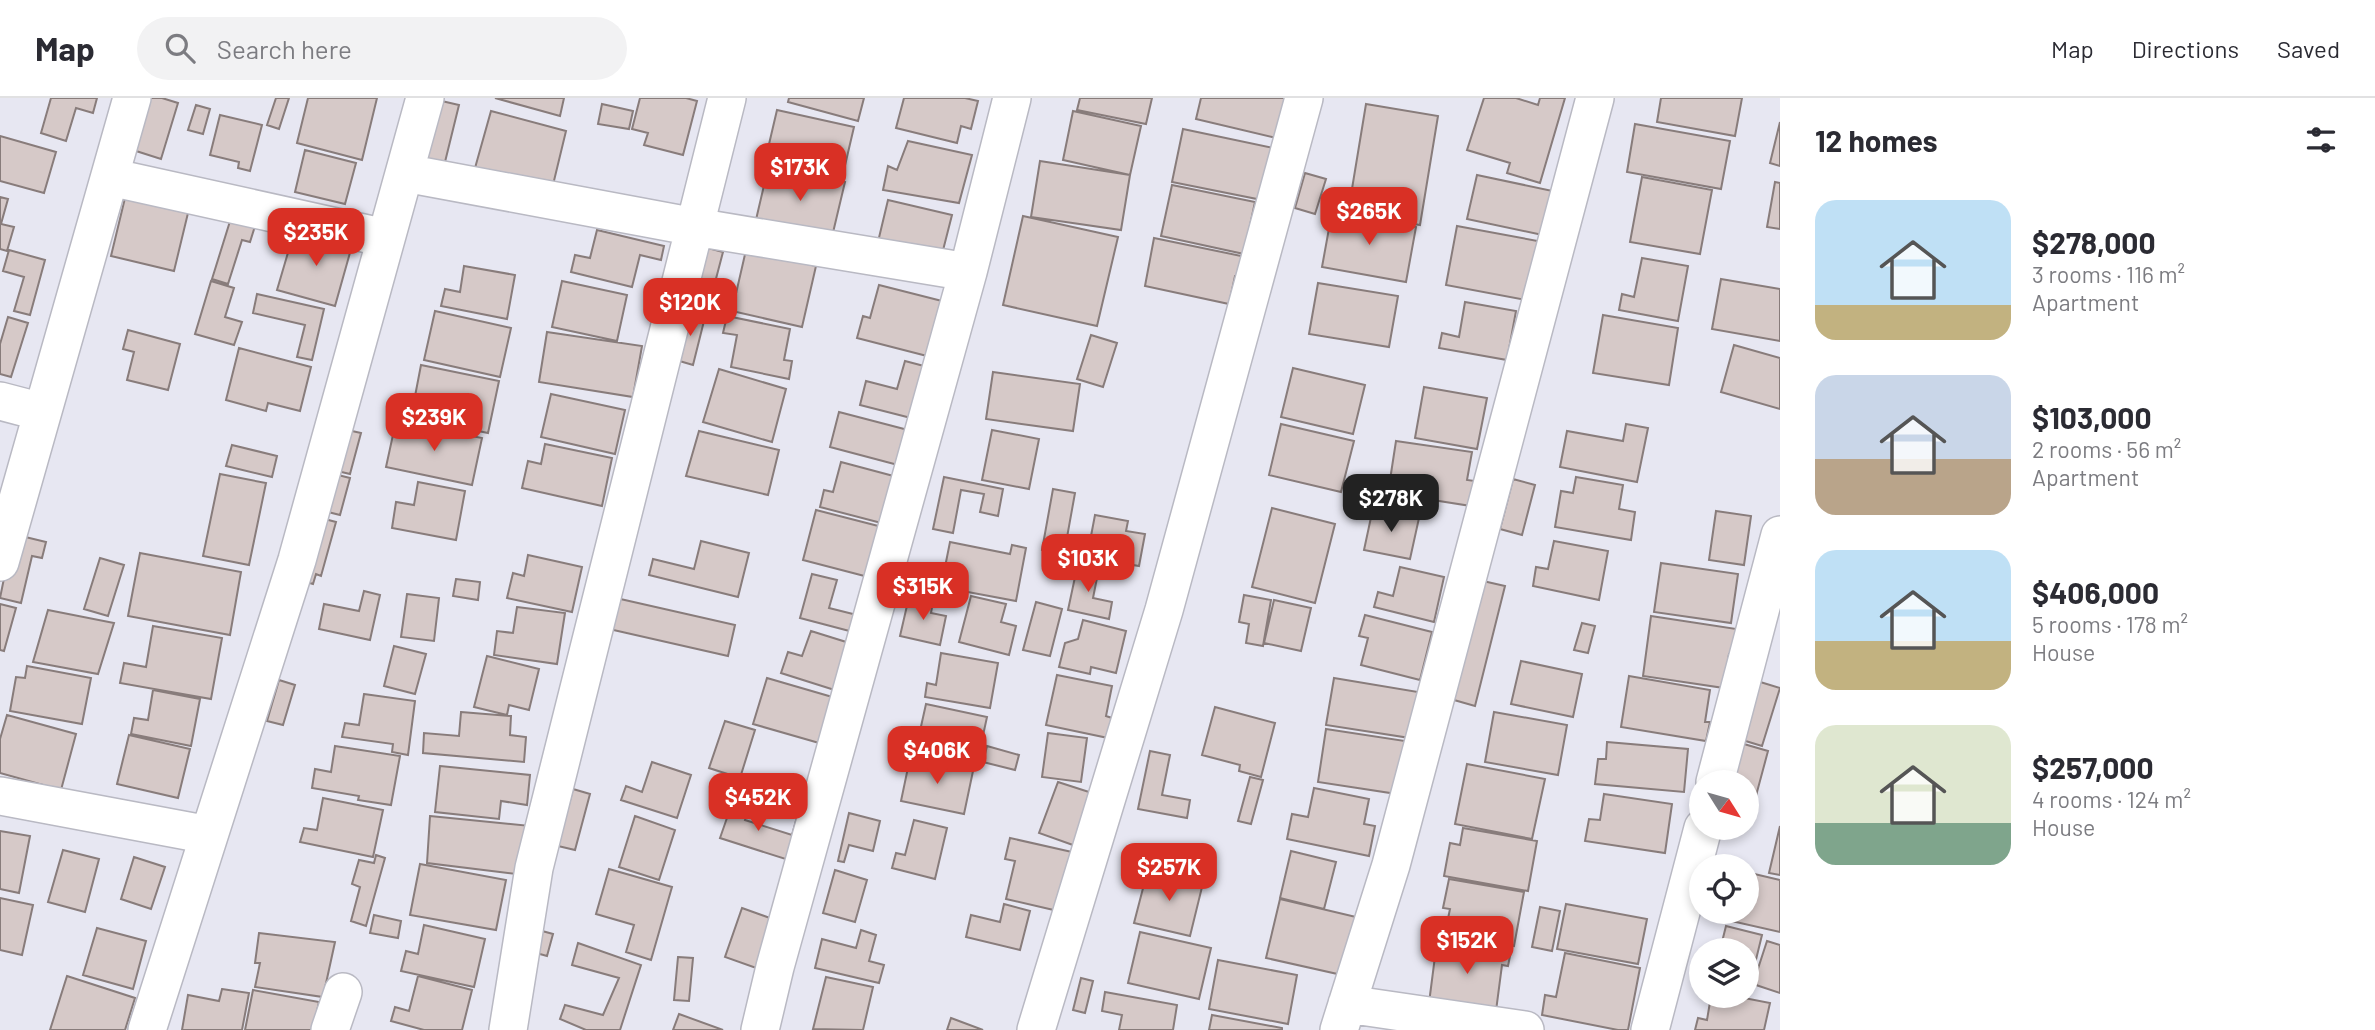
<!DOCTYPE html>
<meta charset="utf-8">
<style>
body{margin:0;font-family:Barlow,sans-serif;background:#f2f2f3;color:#2b2b33;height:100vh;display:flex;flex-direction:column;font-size:26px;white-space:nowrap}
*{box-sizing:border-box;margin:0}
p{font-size:23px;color:#7c7c81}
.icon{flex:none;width:38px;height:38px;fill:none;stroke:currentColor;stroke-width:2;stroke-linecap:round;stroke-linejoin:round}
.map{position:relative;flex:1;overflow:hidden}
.sheet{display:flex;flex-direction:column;background:#fff;width:595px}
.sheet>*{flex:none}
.needle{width:46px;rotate:127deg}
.controls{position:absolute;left:1689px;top:672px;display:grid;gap:14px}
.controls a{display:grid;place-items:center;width:70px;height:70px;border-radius:50%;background:#fff;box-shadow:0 4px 10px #0003;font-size:35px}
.price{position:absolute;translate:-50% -60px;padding:0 16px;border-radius:14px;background:#d93025;color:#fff;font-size:23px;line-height:46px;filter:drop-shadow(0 2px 4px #0008)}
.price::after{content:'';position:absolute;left:50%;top:42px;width:21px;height:16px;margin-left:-10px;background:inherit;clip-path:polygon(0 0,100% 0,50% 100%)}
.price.on{background:#222;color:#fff}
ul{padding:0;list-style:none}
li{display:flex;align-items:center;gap:21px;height:175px;padding:0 35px}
li span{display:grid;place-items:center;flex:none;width:196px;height:140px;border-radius:21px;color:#555}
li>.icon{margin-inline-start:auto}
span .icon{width:84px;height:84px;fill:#fffc;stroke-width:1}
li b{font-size:30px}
h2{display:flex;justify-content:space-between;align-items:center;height:84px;padding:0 35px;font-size:30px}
header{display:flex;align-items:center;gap:42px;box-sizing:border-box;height:98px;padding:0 35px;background:#fff;border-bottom:2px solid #e1e1e2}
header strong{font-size:33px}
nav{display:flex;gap:38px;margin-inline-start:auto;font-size:24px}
.search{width:490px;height:63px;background:#f2f2f3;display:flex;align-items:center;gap:18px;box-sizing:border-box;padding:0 24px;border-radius:38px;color:#7c7c81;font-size:26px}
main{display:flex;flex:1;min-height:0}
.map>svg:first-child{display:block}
.building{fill:#d6c9c8;stroke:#887c7b;stroke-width:2}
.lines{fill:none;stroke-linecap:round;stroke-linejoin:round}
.minor-casing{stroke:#b9b9c3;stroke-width:40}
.minor{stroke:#fff;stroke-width:37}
</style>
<header>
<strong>Map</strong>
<div class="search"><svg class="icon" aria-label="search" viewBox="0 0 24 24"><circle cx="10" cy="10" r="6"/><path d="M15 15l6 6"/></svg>Search here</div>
<nav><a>Map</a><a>Directions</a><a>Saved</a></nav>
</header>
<main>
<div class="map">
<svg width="1780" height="932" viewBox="0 0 1780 932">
<rect width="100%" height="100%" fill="#e7e7f2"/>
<!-- building -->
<path class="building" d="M 51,0 L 97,0 L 93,15 L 76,10 L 66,43 L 41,35 Z
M 150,0 L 162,0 L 178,5 L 161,61 L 133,52 Z
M 276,0 L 289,0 L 279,31 L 267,27 Z
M 308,0 L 377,0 L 362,62 L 297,45 Z
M 495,0 L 564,0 L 560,18 Z
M 640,0 L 686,0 L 697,3 L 683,57 L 644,47 L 648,35 L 632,31 Z
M 789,0 L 864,0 L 858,23 L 788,4 Z
M 904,0 L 965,0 L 978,3 L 971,31 L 961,28 L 957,45 L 896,30 Z
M 1080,0 L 1152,0 L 1146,26 L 1077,12 Z
M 1201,0 L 1286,0 L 1276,40 L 1196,21 Z
M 1484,0 L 1516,0 L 1538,7 L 1540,0 L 1565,0 L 1540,85 L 1507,75 L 1510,65 L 1467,52 Z
M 1661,0 L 1742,0 L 1735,38 L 1657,24 Z
M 433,1 L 459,7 L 444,68 L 418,61 Z
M 602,6 L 633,13 L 629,31 L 598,26 Z
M 1366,6 L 1438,18 L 1420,127 L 1348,115 Z
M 196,7 L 210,11 L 203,36 L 188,32 Z
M 777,12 L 854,29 L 843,76 L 766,59 Z
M 491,13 L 566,33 L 552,91 L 475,70 Z
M 1073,13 L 1141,28 L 1130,77 L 1063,62 Z
M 220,17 L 262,27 L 250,73 L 238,70 L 239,64 L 210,57 Z
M 1780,24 L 1780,68 L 1770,65 Z
M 1635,26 L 1730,43 L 1721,91 L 1627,74 Z
M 1183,31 L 1273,50 L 1262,102 L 1172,84 Z
M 0,38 L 56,54 L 44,95 L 0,83 Z
M 908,43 L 972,57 L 959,105 L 883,92 L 888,68 L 897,72 Z
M 305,52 L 356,65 L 345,106 L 295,94 Z
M 1040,63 L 1130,77 L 1121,132 L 1031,119 Z
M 769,66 L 845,84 L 831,143 L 755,126 Z
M 1305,75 L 1326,81 L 1315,116 L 1295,110 Z
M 1477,77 L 1562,95 L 1552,139 L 1467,121 Z
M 1642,79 L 1712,92 L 1700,156 L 1630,144 Z
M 1775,84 L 1780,85 L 1780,131 L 1767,129 Z
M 1172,87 L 1255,104 L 1244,156 L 1161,138 Z
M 0,99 L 8,101 L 1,126 L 14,129 L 7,153 L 0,151 Z
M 125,100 L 188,115 L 174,173 L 111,158 Z
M 888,102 L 952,117 L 940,164 L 877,148 Z
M 1332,114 L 1416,129 L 1406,184 L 1322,169 Z
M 1023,118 L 1118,139 L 1097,228 L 1003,207 Z
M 231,120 L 255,128 L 250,144 L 242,142 L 228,186 L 212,181 Z
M 1457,128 L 1543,144 L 1531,203 L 1446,187 Z
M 597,132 L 664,148 L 661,162 L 640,157 L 632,189 L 571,174 L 575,157 L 590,160 Z
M 317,135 L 353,144 L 335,208 L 277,192 L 292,141 Z
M 1154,140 L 1246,159 L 1242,179 L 1235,178 L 1229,206 L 1145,188 Z
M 704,149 L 723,154 L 707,215 L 688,209 Z
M 9,152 L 45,162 L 30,217 L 14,213 L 24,179 L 3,173 Z
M 746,152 L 816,168 L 802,229 L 732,213 Z
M 1642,160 L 1688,168 L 1678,223 L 1619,212 L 1622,196 L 1634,199 Z
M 464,168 L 515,177 L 507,221 L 441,208 L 445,191 L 460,194 Z
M 1721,181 L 1780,191 L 1780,243 L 1712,231 Z
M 211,183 L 234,190 L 225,219 L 242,224 L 234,247 L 195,236 Z
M 562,183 L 627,197 L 617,243 L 552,229 Z
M 1318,185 L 1398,198 L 1389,249 L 1309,236 Z
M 879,187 L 942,203 L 927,258 L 857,240 L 863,218 L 870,220 Z
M 257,196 L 324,211 L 312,262 L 297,259 L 305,227 L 253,215 Z
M 1465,204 L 1516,213 L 1507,262 L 1439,250 L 1442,235 L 1459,239 Z
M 435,213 L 511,230 L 500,279 L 424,262 Z
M 688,214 L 705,219 L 693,267 L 676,262 Z
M 1603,217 L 1678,230 L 1669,287 L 1593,275 Z
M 727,218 L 790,231 L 784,262 L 792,263 L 789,281 L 731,269 L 737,237 L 723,235 Z
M 8,219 L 28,225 L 11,279 L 0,276 L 0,246 Z
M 128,232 L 180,246 L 168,292 L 127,282 L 134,254 L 123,251 Z
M 547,234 L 642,248 L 633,299 L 539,284 Z
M 1091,237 L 1117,245 L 1103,289 L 1077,281 Z
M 1734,247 L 1780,260 L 1780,311 L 1721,294 Z
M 239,250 L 311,269 L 300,313 L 268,305 L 266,313 L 226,302 Z
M 905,263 L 924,268 L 911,320 L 860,307 L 866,283 L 897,291 Z
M 421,267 L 499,283 L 488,335 L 411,319 Z
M 1293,270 L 1365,287 L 1353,336 L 1281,319 Z
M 719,271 L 786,291 L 772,344 L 703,324 Z
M 993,274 L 1080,286 L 1073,333 L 986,321 Z
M 1424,289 L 1487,300 L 1477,351 L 1415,340 Z
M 551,296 L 625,312 L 615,356 L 541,339 Z
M 839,314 L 908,332 L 898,367 L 830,349 Z
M 396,323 L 482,340 L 472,387 L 386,369 Z
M 1281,326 L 1354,343 L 1341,394 L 1269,377 Z
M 1626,326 L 1648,330 L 1637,384 L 1560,369 L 1567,333 L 1623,343 Z
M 343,331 L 361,335 L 350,376 L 333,372 Z
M 992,332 L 1039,341 L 1029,391 L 982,382 Z
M 699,333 L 779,352 L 768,397 L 686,378 Z
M 1396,343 L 1472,354 L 1467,382 L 1475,383 L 1471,408 L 1388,395 Z
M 545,346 L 612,360 L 602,408 L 522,390 L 528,363 L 541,366 Z
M 232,347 L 277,358 L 272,379 L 226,368 Z
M 841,364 L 901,380 L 889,427 L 820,409 L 824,392 L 833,394 Z
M 220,376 L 266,385 L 249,467 L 203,458 Z
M 334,376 L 350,380 L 340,417 L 324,413 Z
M 944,379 L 1003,391 L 998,418 L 980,414 L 984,396 L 961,392 L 953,435 L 933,431 Z
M 1576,379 L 1623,387 L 1619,411 L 1635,414 L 1631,442 L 1555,429 L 1561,393 L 1573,395 Z
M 1513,381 L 1535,387 L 1522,437 L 1500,431 Z
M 418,384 L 465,393 L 456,442 L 392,430 L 396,404 L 414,407 Z
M 1053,391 L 1075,395 L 1064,456 L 1042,452 Z
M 1272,410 L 1335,426 L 1315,505 L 1252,489 Z
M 1373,410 L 1419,420 L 1410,461 L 1364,452 Z
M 816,412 L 890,431 L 876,481 L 803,462 Z
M 1716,413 L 1751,418 L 1744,467 L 1709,462 Z
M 1095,417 L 1128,423 L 1126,433 L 1145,436 L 1139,468 L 1087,459 Z
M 321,420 L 336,424 L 321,478 L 316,476 L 313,486 L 303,483 Z
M 13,436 L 46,444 L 42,460 L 32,458 L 21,505 L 0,500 Z
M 701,443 L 749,455 L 738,499 L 649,477 L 653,461 L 694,471 Z
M 1554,443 L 1608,453 L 1599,502 L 1533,488 L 1536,469 L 1548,471 Z
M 950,444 L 1010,456 L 1012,447 L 1026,450 L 1016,503 L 941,489 Z
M 140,455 L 241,474 L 230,537 L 128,518 Z
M 528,457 L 582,469 L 572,514 L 507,500 L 513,475 L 524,478 Z
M 100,460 L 124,467 L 108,518 L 84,511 Z
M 1078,465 L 1099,470 L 1093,500 L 1112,504 L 1109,521 L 1068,512 Z
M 1661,465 L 1738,476 L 1731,525 L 1654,514 Z
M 1400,469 L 1444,479 L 1434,524 L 1374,509 L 1378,494 L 1393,498 Z
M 812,476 L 837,482 L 829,510 L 861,518 L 857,535 L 800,520 Z
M 456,481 L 480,484 L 478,502 L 453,498 Z
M 1483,483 L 1505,488 L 1475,608 L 1454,602 Z
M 364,493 L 380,497 L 370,542 L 319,531 L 324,506 L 359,513 Z
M 407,496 L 439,500 L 434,543 L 401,539 Z
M 1244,497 L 1271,502 L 1263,548 L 1246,545 L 1249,526 L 1239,524 Z
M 971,498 L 1006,506 L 1001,524 L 1016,528 L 1009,557 L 959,544 Z
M 909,499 L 933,504 L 931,515 L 946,518 L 940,547 L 900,538 Z
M 616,500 L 735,527 L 728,558 L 609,531 Z
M 1274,502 L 1311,510 L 1301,553 L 1264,545 Z
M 1036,504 L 1062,511 L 1050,558 L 1023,552 Z
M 0,506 L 16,510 L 4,553 L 0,552 Z
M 517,509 L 565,515 L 557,566 L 494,557 L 497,533 L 513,535 Z
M 48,512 L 114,525 L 98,576 L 33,564 Z
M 1365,517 L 1432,534 L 1420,582 L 1361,567 L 1368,540 L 1359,538 Z
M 1651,518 L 1743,532 L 1739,557 L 1729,556 L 1724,590 L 1643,578 Z
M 1083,522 L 1126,533 L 1116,575 L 1091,569 L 1090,576 L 1059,569 L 1065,545 L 1078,541 Z
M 1582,525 L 1595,528 L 1588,555 L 1574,552 Z
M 153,528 L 222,540 L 211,601 L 120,585 L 124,565 L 146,569 Z
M 811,533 L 859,548 L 844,595 L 781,575 L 788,554 L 802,558 Z
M 394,548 L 426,556 L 415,596 L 384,588 Z
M 941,555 L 998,565 L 990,610 L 925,599 L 927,585 L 936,587 Z
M 487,558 L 539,571 L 529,612 L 509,607 L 507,617 L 474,609 Z
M 1521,563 L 1582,576 L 1573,619 L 1511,606 Z
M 27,568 L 91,580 L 82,626 L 10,613 L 16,579 L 25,580 Z
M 1057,577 L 1112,588 L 1106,618 L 1112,620 L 1108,640 L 1046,627 Z
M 1629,578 L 1710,592 L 1705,624 L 1710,624 L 1706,643 L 1621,629 Z
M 767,580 L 846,603 L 833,649 L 753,626 Z
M 1334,580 L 1418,594 L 1410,640 L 1326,627 Z
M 279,582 L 295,587 L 283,627 L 267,623 Z
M 1757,583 L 1780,590 L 1762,648 L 1739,641 Z
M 153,592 L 200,601 L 191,648 L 131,636 L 134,620 L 148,622 Z
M 364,596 L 415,603 L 408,657 L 392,654 L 393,646 L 342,639 L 345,625 L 359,627 Z
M 926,606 L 987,619 L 977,665 L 916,651 Z
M 1215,609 L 1275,625 L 1261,679 L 1239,673 L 1240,667 L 1202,657 Z
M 461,614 L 511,618 L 510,637 L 526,639 L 524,664 L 423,655 L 424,635 L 459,638 Z
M 1494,614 L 1567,627 L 1558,677 L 1485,664 Z
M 7,617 L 76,636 L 61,692 L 0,675 L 0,641 Z
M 725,623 L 755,632 L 740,680 L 709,670 Z
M 1326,631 L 1405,643 L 1397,696 L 1318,684 Z
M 1048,635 L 1087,640 L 1081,684 L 1042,679 Z
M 129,637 L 190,651 L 178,700 L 117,686 Z
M 1607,644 L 1688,651 L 1684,694 L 1595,686 L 1598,661 L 1606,661 Z
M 1737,644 L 1768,653 L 1753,709 L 1746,708 L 1746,684 L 1726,684 Z
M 335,648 L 400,658 L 391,707 L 358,702 L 359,698 L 312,690 L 315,671 L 331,674 Z
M 987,648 L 1019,657 L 1015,672 L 983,664 Z
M 1150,653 L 1170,657 L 1162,697 L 1190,702 L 1187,720 L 1138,711 Z
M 910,660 L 973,673 L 964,716 L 901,703 Z
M 652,664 L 691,677 L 677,720 L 621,702 L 626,688 L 642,694 Z
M 1467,666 L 1545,681 L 1532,741 L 1455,726 Z
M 440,668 L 530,677 L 527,707 L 501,703 L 499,721 L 435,714 Z
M 1250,679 L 1263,682 L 1251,726 L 1238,723 Z
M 1058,684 L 1089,694 L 1087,752 L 1039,735 Z
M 1314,690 L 1369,701 L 1364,726 L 1375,728 L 1369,758 L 1287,741 L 1292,716 L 1308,719 Z
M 573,691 L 590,696 L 575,752 L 558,748 Z
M 1604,696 L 1672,706 L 1665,755 L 1585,743 L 1589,721 L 1600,722 Z
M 735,697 L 751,702 L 745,722 L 792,737 L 799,712 L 795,764 L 720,740 Z
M 323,700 L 383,712 L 373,759 L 300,744 L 304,730 L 317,732 Z
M 849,715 L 880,723 L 873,753 L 849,747 L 844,764 L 838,763 Z
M 430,718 L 531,728 L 516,776 L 427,765 Z
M 635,718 L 675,732 L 659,782 L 619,769 Z
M 914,722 L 947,730 L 935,781 L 892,770 L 896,755 L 905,757 Z
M 1780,728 L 1780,777 L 1769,775 Z
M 1463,730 L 1537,743 L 1528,793 L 1444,778 L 1450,745 L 1460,747 Z
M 0,733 L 30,738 L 19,795 L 0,791 Z
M 1010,740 L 1072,754 L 1058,813 L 1006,801 L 1015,763 L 1005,761 Z
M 63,752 L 99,761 L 85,814 L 48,804 Z
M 1291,753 L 1336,764 L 1324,811 L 1280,800 Z
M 376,757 L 385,760 L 366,828 L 351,823 L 360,789 L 352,786 L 359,762 L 374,765 Z
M 134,759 L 165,769 L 151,811 L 121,801 Z
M 420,766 L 506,782 L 496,832 L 410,817 Z
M 609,771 L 672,789 L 651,862 L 626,854 L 634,827 L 596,816 Z
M 1148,771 L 1203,785 L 1190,838 L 1134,825 Z
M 835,772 L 867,782 L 855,824 L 823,815 Z
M 1746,774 L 1780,782 L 1780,834 L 1727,822 L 1729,814 L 1746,814 Z
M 1449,781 L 1524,794 L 1514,848 L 1445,835 L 1450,811 L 1443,810 Z
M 0,800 L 33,807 L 22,857 L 0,852 Z
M 1280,801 L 1356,819 L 1342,877 L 1266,860 Z
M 1004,806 L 1030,813 L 1020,852 L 966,839 L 971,817 L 1000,824 Z
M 1566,806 L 1647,821 L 1638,866 L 1557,851 Z
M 1540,809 L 1560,813 L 1552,853 L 1532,849 Z
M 742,810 L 781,824 L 759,871 L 725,859 Z
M 374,817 L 401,823 L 398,840 L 370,835 Z
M 424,827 L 485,841 L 474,889 L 401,873 L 406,853 L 418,856 Z
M 1726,828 L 1762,837 L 1750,886 L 1746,885 L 1746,852 L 1720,852 Z
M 97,830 L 146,843 L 133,891 L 83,877 Z
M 535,831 L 553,836 L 547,858 L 529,853 Z
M 861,832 L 876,837 L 869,863 L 884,867 L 879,885 L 815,870 L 822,841 L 856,850 Z
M 1140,834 L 1211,850 L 1199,901 L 1128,885 Z
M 259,835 L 335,844 L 323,899 L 255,889 L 260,865 L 255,865 Z
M 1437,843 L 1511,853 L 1508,868 L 1502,867 L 1496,913 L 1429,905 Z
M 1767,843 L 1780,847 L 1780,895 L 1753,886 Z
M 578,845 L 641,867 L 620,932 L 586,932 L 560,921 L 565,907 L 603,917 L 619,880 L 572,867 Z
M 1565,855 L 1640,870 L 1628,932 L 1618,932 L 1542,917 L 1545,897 L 1556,899 Z
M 678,859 L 693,860 L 689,903 L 674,902 Z
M 1218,862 L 1297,877 L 1288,926 L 1209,911 Z
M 67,878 L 135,900 L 125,932 L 50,932 Z
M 418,878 L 472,892 L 462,932 L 424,932 L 391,923 L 395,909 L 409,913 Z
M 826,879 L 873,889 L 863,932 L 813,931 Z
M 1081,880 L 1093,883 L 1085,915 L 1073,912 Z
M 222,891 L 249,895 L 242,932 L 182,932 L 188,897 L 219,903 Z
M 253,892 L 319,904 L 313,932 L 245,932 Z
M 1105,894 L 1177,907 L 1173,932 L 1119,932 L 1122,917 L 1102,913 Z
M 1711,898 L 1734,898 L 1770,905 L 1764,932 L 1695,932 L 1698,920 L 1707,922 Z
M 679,916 L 723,932 L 673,932 Z
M 1212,917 L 1282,930 L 1282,932 L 1209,932 Z
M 951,920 L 983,932 L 947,932 Z"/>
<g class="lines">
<defs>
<path id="minor" d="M 405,75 L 695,129 L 968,174
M 110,79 L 386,140
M 0,303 L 42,314
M 0,464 L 132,0
M 1715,684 L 1780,437
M 0,698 L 209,737
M 1347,906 L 1525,932
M 147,932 L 297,462 L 425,0
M 330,932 L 343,894
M 508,932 L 534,770 L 727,0
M 760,932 L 775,869 L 968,174 L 1012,0
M 1036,932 L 1164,512 L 1304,0
M 1339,932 L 1391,767 L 1595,0
M 1650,932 L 1703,730"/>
</defs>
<!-- minor casing -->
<use href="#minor" class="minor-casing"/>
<!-- minor -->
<use href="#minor" class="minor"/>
</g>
</svg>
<div class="controls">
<a><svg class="needle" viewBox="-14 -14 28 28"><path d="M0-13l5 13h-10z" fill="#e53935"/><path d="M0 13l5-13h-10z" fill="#7c7c81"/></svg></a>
<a><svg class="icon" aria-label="locate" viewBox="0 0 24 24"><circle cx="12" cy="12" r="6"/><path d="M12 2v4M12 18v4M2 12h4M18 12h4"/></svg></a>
<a><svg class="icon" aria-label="layers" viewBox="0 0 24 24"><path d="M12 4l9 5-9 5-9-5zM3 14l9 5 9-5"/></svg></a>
</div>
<b class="price" style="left:800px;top:105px">$173K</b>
<b class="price" style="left:1369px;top:149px">$265K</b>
<b class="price" style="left:316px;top:170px">$235K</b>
<b class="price" style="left:690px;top:240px">$120K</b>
<b class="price" style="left:434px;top:355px">$239K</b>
<b class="price on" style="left:1391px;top:436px">$278K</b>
<b class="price" style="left:1088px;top:496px">$103K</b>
<b class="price" style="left:923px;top:524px">$315K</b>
<b class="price" style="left:937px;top:688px">$406K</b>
<b class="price" style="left:758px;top:735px">$452K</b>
<b class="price" style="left:1169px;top:805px">$257K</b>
<b class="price" style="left:1467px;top:878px">$152K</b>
</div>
<section class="sheet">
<h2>12 homes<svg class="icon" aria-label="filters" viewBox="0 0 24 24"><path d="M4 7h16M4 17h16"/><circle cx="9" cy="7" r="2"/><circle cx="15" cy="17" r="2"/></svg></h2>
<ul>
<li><span style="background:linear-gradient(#bfe0f5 75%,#c2b280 0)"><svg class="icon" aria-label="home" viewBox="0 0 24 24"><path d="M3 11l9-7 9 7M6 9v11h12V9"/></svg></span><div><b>$278,000</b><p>3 rooms · 116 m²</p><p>Apartment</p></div></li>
<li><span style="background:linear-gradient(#c9d6e8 60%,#b9a48a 0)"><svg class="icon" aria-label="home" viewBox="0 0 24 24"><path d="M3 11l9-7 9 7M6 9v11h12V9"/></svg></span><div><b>$103,000</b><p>2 rooms · 56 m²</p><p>Apartment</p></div></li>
<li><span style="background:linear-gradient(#bfe0f5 65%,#c2b280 0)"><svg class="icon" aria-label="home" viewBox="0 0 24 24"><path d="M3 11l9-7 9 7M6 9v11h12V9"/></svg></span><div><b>$406,000</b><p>5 rooms · 178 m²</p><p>House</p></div></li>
<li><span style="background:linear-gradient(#dfe7d0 70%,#7fa58c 0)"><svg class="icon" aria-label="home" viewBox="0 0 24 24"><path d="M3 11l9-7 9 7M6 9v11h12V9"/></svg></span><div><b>$257,000</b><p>4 rooms · 124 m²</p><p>House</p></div></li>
</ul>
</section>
</main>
